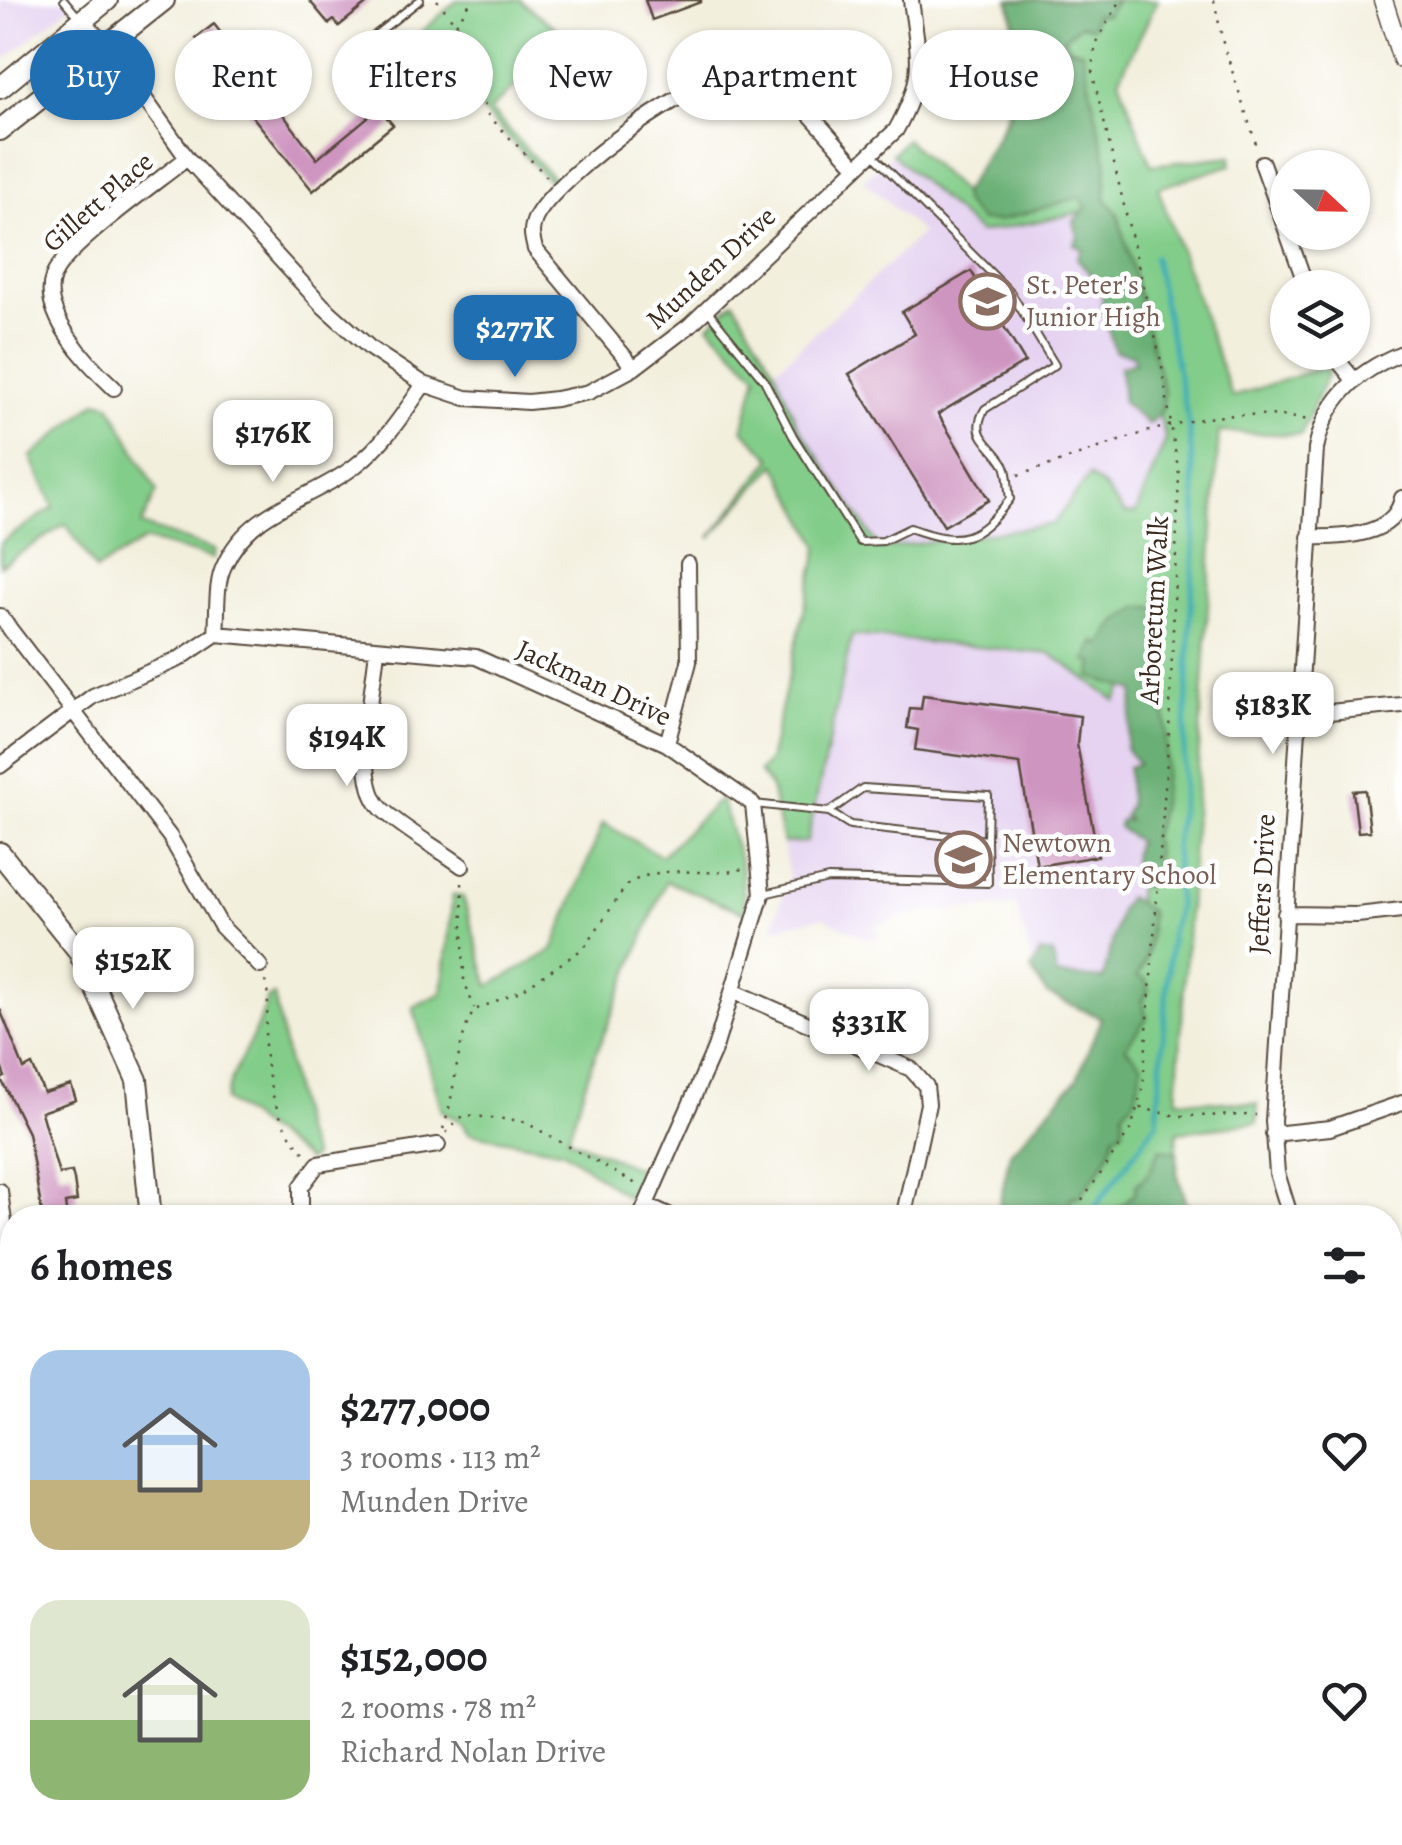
<!DOCTYPE html>
<meta charset="utf-8">
<style>
body{margin:0;font-family:Alegreya,serif;background:#f2f2f2;color:#202124;height:100vh;display:flex;flex-direction:column;font-size:38px;white-space:nowrap}
*{box-sizing:border-box;margin:0}
p{font-size:32px;color:#757577}
.icon{flex:none;width:55px;height:55px;fill:none;stroke:currentColor;stroke-width:2;stroke-linecap:round;stroke-linejoin:round}
.map{position:relative;flex:1;overflow:hidden}
.sheet{position:absolute;left:0px;top:1205px;width:1402px;height:640px;display:flex;flex-direction:column;background:#fff;border-radius:40px 40px 0 0;box-shadow:0 2px 8px #0004}
.sheet>*{flex:none}
.hud{position:absolute;left:30px;top:30px;width:1342px;height:90px;display:flex;gap:20px}
.needle{width:65px;rotate:112deg}
.fabs{position:absolute;left:1270px;top:150px;display:grid;gap:20px}
.fabs a{display:grid;place-items:center;width:100px;height:100px;border-radius:50%;background:#fff;box-shadow:0 2px 8px #0004;font-size:50px}
.price{position:absolute;translate:-50% -85px;padding:0 22px;border-radius:20px;background:#fff;color:#222;font-size:32px;line-height:65px;filter:drop-shadow(0 2px 5px #0008)}
.price::after{content:'';position:absolute;left:50%;top:60px;width:30px;height:22px;margin-left:-15px;background:inherit;clip-path:polygon(0 0,100% 0,50% 100%)}
.price.active{background:#1f6fb2;color:#fff}
ul{padding:0;list-style:none}
li{display:flex;align-items:center;gap:30px;height:250px;padding:0 30px}
li span{display:grid;place-items:center;flex:none;width:280px;height:200px;border-radius:30px;color:#555}
li>.icon{margin-inline-start:auto}
span .icon{width:120px;height:120px;fill:#fffc;stroke-width:1}
li b{font-size:42px}
h2{display:flex;justify-content:space-between;align-items:center;height:120px;padding:0 30px;font-size:42px}
.chip{padding:0 35px;border-radius:45px;background:#fff;box-shadow:0 2px 8px #0004;font-size:35px;line-height:90px}
.chip.active{background:#1f6fb2;color:#fff}
.map>svg:first-child{display:block}
.built{fill:#e5d3f1}
.green{fill:#83cd8a;stroke:#5f7c54;stroke-width:2.5}
.forest{fill:#6ab076;stroke:#526d4a;stroke-width:2.5}
.lines{fill:none;stroke-linecap:round;stroke-linejoin:round}
.stream{stroke:#3cadb7;stroke-width:5}
.building{fill:#cf95c1}
.service-casing{stroke:#57483b;stroke-width:10}
.minor-casing{stroke:#57483b;stroke-width:18}
.tertiary-casing{stroke:#57483b;stroke-width:21}
.secondary-casing{stroke:#57483b;stroke-width:24}
.path{stroke:#57483b;stroke-width:2.5;stroke-dasharray:2.5 8;stroke-linecap:butt}
.service{stroke:#fff;stroke-width:6}
.minor{stroke:#fff;stroke-width:14}
.tertiary{stroke:#fff;stroke-width:18}
.secondary{stroke:#fff;stroke-width:20}
.labels{text-anchor:middle;dominant-baseline:central;stroke-width:9;stroke-linejoin:round;paint-order:stroke}
.street-label{font-size:28px;fill:#3b2a1e;stroke:#fff}
.education-label{font-size:28px;fill:#785e54;stroke:#fff;text-anchor:start}
</style>
<div class="map">
<svg width="1402" height="1845" viewBox="0 0 1402 1845">
<rect width="100%" height="100%" fill="#fff"/>
<filter id="ink" filterUnits="userSpaceOnUse"><feTurbulence type="fractalNoise" baseFrequency=".01" numOctaves="2"/><feDisplacementMap in="SourceGraphic" scale="20" xChannelSelector="R" yChannelSelector="G"/><feConvolveMatrix kernelMatrix="1 2 1 2 8 2 1 2 1" color-interpolation-filters="sRGB"/></filter>
<filter id="wash" filterUnits="userSpaceOnUse"><feTurbulence type="fractalNoise" baseFrequency=".0048" numOctaves="4" result="noise"/><feDisplacementMap in="SourceGraphic" scale="40" xChannelSelector="R" yChannelSelector="G"/><feGaussianBlur stdDeviation="2.25" result="paint"/><feColorMatrix in="noise" values="0 0 0 0 0 0 0 0 0 0 0 0 0 0 0 0 0 1.4 0 .05"/><feComposite in="paint" operator="in"/></filter>
<g filter="url(#wash)">
<rect width="100%" height="100%" fill="#f3efdd"/>
<!-- built -->
<path class="built" d="M 0,0 L 78,0 L 0,63 Z
M 892,154 L 979,233 L 1099,208 L 1166,439 L 1137,513 L 880,549 L 797,424 L 775,370 L 922,233 L 863,180 Z
M 851,635 L 1154,663 L 1128,1027 L 1077,1079 L 1101,1017 L 1047,994 L 1038,984 L 1016,906 L 919,912 L 874,926 L 879,938 L 865,938 L 822,917 L 777,928 L 774,923 L 789,879 L 783,843 L 807,841 Z"/>
<!-- green -->
<path class="green" d="M 457,0 L 520,0 L 567,37 L 490,110 L 556,181 L 552,184 L 414,39 Z
M 1009,0 L 1158,0 L 1119,79 L 1151,165 L 1232,156 L 1231,165 L 1158,188 L 1232,397 L 1326,366 L 1328,373 L 1301,435 L 1219,432 L 1177,1099 L 1258,1104 L 1257,1123 L 1177,1132 L 1177,1173 L 1191,1217 L 997,1217 L 1010,1153 L 1128,1027 L 1153,664 L 1138,662 L 1116,701 L 1051,654 L 852,635 L 807,842 L 783,843 L 771,788 L 759,772 L 769,761 L 819,546 L 776,464 L 710,538 L 772,458 L 743,430 L 757,375 L 709,325 L 734,301 L 775,370 L 797,424 L 880,549 L 1053,524 L 1089,476 L 1104,487 L 1125,514 L 1136,513 L 1166,439 L 1099,209 L 979,233 L 892,154 L 906,139 L 963,193 C 1008,122 1028,87 1009,0 Z
M 97,401 L 110,404 L 157,491 L 141,525 L 215,550 L 213,558 L 145,540 L 96,570 L 66,524 L 0,566 L 0,543 L 54,507 L 31,457 Z
M 721,798 L 741,864 L 745,913 L 666,881 L 591,1066 L 568,1138 L 648,1173 L 635,1203 L 564,1151 L 469,1133 L 463,1123 L 442,1111 L 413,1007 L 442,993 L 453,895 L 463,897 L 489,986 L 553,950 L 603,823 L 661,856 Z
M 274,996 L 302,1131 L 313,1157 L 308,1161 L 225,1100 C 234,1063 258,1035 268,998 Z
M 0,1448 L 12,1448 L 12,1532 L 0,1532 Z
M 733,1833 L 993,1832 L 1001,1845 L 731,1845 Z"/>
<!-- forest -->
<path class="forest" d="M 1010,0 L 1117,0 L 1107,15 L 1095,15 L 1092,27 L 1080,25 L 1065,38 L 1068,47 L 1082,51 L 1107,165 L 1105,198 L 1118,214 L 1164,393 L 1162,411 L 1148,424 L 1123,403 L 1120,367 L 1135,362 L 1132,354 L 1115,351 L 1102,309 L 1103,290 L 1077,258 L 1082,249 L 1074,244 L 1078,237 L 1074,221 L 1086,208 L 1080,197 L 999,221 L 980,221 L 964,203 L 962,194 L 1009,116 L 1018,40 Z
M 1139,607 L 1161,607 L 1168,612 L 1166,677 L 1162,685 C 1170,731 1167,795 1152,839 C 1159,852 1157,878 1146,888 L 1135,883 L 1133,854 L 1137,841 L 1118,827 L 1120,820 L 1130,821 L 1124,817 L 1129,804 L 1128,767 L 1138,764 L 1126,748 L 1135,691 L 1091,677 L 1094,663 L 1086,661 L 1095,641 L 1101,646 C 1117,618 1113,627 1139,607 Z
M 1128,897 L 1150,911 C 1150,936 1150,958 1137,977 L 1145,979 L 1149,990 L 1142,1002 L 1147,1018 L 1125,1047 L 1142,1065 L 1135,1099 L 1123,1111 L 1123,1130 L 1114,1135 C 1112,1157 1091,1181 1078,1197 L 1072,1196 L 1066,1216 L 997,1217 L 1010,1153 L 1077,1079 L 1101,1018 L 1047,994 L 1031,970 L 1040,952 L 1053,954 L 1056,975 L 1103,979 L 1120,909 Z
M 1160,1149 L 1177,1152 L 1177,1173 L 1191,1217 L 1109,1217 L 1135,1193 L 1136,1185 L 1148,1174 Z"/>
<g class="lines">
<!-- stream -->
<path class="stream" d="M 1087,1218 L 1157,1122 L 1171,932 L 1178,906 L 1175,846 L 1182,796 L 1196,507 L 1189,426 L 1154,257
M 890,1845 L 892,1832"/>
</g>
<g id="blocks">
<!-- building -->
<path class="building" d="M 309,0 L 371,0 L 339,26 L 334,20 L 329,24 Z
M 645,0 L 701,0 L 701,2 L 652,20 Z
M 214,24 L 317,159 L 374,112 L 367,105 L 420,61 L 434,79 L 387,118 L 393,125 L 313,191 L 248,111 L 253,107 L 196,38 Z
M 971,271 L 1025,362 L 938,414 L 989,500 L 944,526 L 849,374 L 915,334 L 902,312 Z
M 923,695 L 1080,716 L 1077,744 L 1098,856 L 1037,866 L 1020,764 L 915,750 L 918,730 L 907,728 L 910,708 L 921,709 Z
M 1365,790 L 1370,831 L 1358,832 L 1353,791 Z
M 0,1009 L 24,1069 L 32,1065 L 44,1093 L 71,1085 L 76,1100 L 41,1112 L 59,1174 L 72,1172 L 74,1180 L 77,1201 L 65,1203 L 67,1218 L 43,1218 L 28,1133 L 1,1079 L 5,1077 L 0,1064 Z
M 0,1382 L 12,1382 L 12,1407 L 0,1407 Z"/>
</g>
</g>
<g filter="url(#ink)">
<use href="#blocks" fill-opacity="0" stroke="#57483b" stroke-width="2.5"/>
<g class="lines">
<defs>
<path id="service" d="M 64,0 L 79,18
M 352,53 L 420,0
M 708,311 L 764,380 L 793,436 L 860,542 L 883,541 L 910,528 C 961,547 978,540 1010,499 C 1008,489 1009,475 1005,466 C 993,443 968,437 985,409 L 1055,365 L 1011,293 L 872,154
M 754,804 L 829,812 L 850,825 L 987,840 L 988,883 L 828,879 L 764,894
M 829,812 L 863,788 L 988,796 L 987,840"/>
<path id="minor" d="M 82,21 L 107,46 L 187,158 L 323,306 L 371,349 L 424,384 L 466,398 L 528,402 L 556,399 L 589,392 L 634,368 L 689,326 L 896,130 C 926,76 919,59 911,0
M 1262,163 L 1307,288
M 1331,352 L 1354,380
M 634,368 L 535,249 C 532,237 530,231 535,219 C 554,178 708,61 755,73 C 787,81 832,141 856,166
M 114,388 C 90,366 39,313 53,277 C 63,247 159,181 187,158
M 1309,537 C 1343,538 1395,536 1402,498
M 0,616 L 170,837 L 221,926 L 260,966
M 216,634 C 218,614 215,584 224,566 C 249,508 310,501 355,466 C 384,444 404,413 424,384
M 377,649 C 374,687 353,780 381,808 C 401,828 438,848 462,866
M 1298,715 L 1402,705
M 667,744 L 689,662 L 688,564
M 0,766 L 93,696 L 179,659 L 216,634 L 476,657 L 667,744 L 753,804 L 762,894 L 715,1048 L 640,1218
M 1285,914 L 1357,915 L 1402,910
M 733,991 L 911,1069 L 926,1086 L 928,1104 L 903,1218
M 1273,1134 L 1330,1128 L 1402,1103
M 0,1191 L 9,1262 L 7,1340
M 647,1205 L 675,1218
M 301,1218 L 301,1187 L 318,1164 L 438,1145
M 1291,1218 L 1277,1173 L 1273,1121 L 1316,449 C 1325,400 1357,371 1402,353
M 1390,1347 L 1402,1340
M 1390,1369 L 1402,1383
M 1390,1648 L 1402,1654
M 0,1658 L 12,1647
M 1390,1826 L 1402,1828
M 1108,1832 L 1116,1845
M 268,1845 L 268,1832
M 438,1845 L 443,1832
M 630,1845 L 633,1832
M 1220,1845 L 1294,1832"/>
<path id="tertiary" d="M 1383,0 L 1402,59"/>
<path id="secondary" d="M 0,88 L 107,0
M 0,130 L 164,0
M 0,853 L 78,950 L 137,1080 L 151,1218
M 126,1845 L 127,1832"/>
</defs>
<!-- service casing -->
<use href="#service" class="service-casing"/>
<!-- minor casing -->
<use href="#minor" class="minor-casing"/>
<!-- tertiary casing -->
<use href="#tertiary" class="tertiary-casing"/>
<!-- secondary casing -->
<use href="#secondary" class="secondary-casing"/>
<!-- path -->
<path class="path" d="M 437,0 L 456,24 L 488,115 L 548,178
M 1214,0 L 1223,43 L 1257,147
M 456,24 L 472,0
M 1018,475 C 1121,445 1195,399 1308,420
M 462,883 L 464,980 L 474,1008
M 265,981 C 272,1005 264,1022 265,1045 C 267,1084 278,1130 308,1156
M 1140,1108 L 1177,1116 L 1256,1115
M 443,1129 C 456,1095 456,1035 475,1010 L 522,990 L 584,948 L 626,886 C 661,860 704,879 743,869
M 446,1133 L 464,1115 L 523,1121 L 638,1185
M 1070,1218 L 1131,1129 L 1143,1086 L 1169,732 L 1179,475 L 1161,361 L 1092,71 L 1096,42 L 1121,0
M 0,1496 L 12,1495
M 847,1832 L 857,1845
M 772,1845 L 774,1832
M 872,1845 L 873,1832"/>
<!-- service -->
<use href="#service" class="service"/>
<!-- minor -->
<use href="#minor" class="minor"/>
<!-- tertiary -->
<use href="#tertiary" class="tertiary"/>
<!-- secondary -->
<use href="#secondary" class="secondary"/>
</g>
</g>
<!-- icons -->
<defs>
<symbol id="school-ring" viewBox="-11 -11 22 22"><circle r="9.5" fill="#fff" stroke="#8d6e63" stroke-width="1.5"/><path d="M0-5L7-2L0 1L-7-2ZM-4 1L0 2.5L4 1V4Q0 6-4 4Z" fill="#8d6e63"/></symbol>
</defs>
<g fill-rule="evenodd">
<use href="#school-ring" x="956" y="270" width="63" height="63"/>
<use href="#school-ring" x="932" y="828" width="63" height="63"/>
</g>
<g class="labels">
<!-- street labels -->
<g class="street-label">
<text transform="translate(98 202) rotate(-41)">Gillett Place</text>
<text transform="translate(711 268) rotate(-43)">Munden Drive</text>
<text transform="translate(1154 610) rotate(-87)">Arboretum Walk</text>
<text transform="translate(594 683) rotate(25)">Jackman Drive</text>
<text transform="translate(1262 884) rotate(-87)">Jeffers Drive</text>
</g>
<!-- education labels -->
<g class="education-label">
<text x="1026" y="285">St. Peter's<tspan x="1026" dy="32">Junior High</tspan></text>
<text x="1002" y="843">Newtown<tspan x="1002" dy="32">Elementary School</tspan></text>
</g>
</g>
</svg>
<div class="fabs">
<a><svg class="needle" viewBox="-14 -14 28 28"><path d="M0-13l5 13h-10z" fill="#e53935"/><path d="M0 13l5-13h-10z" fill="#757577"/></svg></a>
<a><svg class="icon" aria-label="layers" viewBox="0 0 24 24"><path d="M12 4l9 5-9 5-9-5zM3 14l9 5 9-5"/></svg></a>
</div>
<b class="price active" style="left:515px;top:380px">$277K</b>
<b class="price" style="left:273px;top:485px">$176K</b>
<b class="price" style="left:1273px;top:757px">$183K</b>
<b class="price" style="left:347px;top:789px">$194K</b>
<b class="price" style="left:133px;top:1012px">$152K</b>
<b class="price" style="left:869px;top:1074px">$331K</b>
<div class="hud">
<a class="chip active">Buy</a>
<a class="chip">Rent</a>
<a class="chip">Filters</a>
<a class="chip">New</a>
<a class="chip">Apartment</a>
<a class="chip">House</a>
</div>
<section class="sheet">
<h2>6 homes<svg class="icon" aria-label="filters" viewBox="0 0 24 24"><path d="M4 7h16M4 17h16"/><circle cx="9" cy="7" r="2"/><circle cx="15" cy="17" r="2"/></svg></h2>
<ul>
<li><span style="background:linear-gradient(#a9c7e8 65%,#c2b280 0)"><svg class="icon" aria-label="home" viewBox="0 0 24 24"><path d="M3 11l9-7 9 7M6 9v11h12V9"/></svg></span><div><b>$277,000</b><p>3 rooms · 113 m²</p><p>Munden Drive</p></div><svg class="icon" aria-label="heart" viewBox="0 0 24 24"><path d="M12 20l-8-8c-3-5 5-10 8-4 3-6 11-1 8 4z"/></svg></li>
<li><span style="background:linear-gradient(#dfe7d0 60%,#8fb573 0)"><svg class="icon" aria-label="home" viewBox="0 0 24 24"><path d="M3 11l9-7 9 7M6 9v11h12V9"/></svg></span><div><b>$152,000</b><p>2 rooms · 78 m²</p><p>Richard Nolan Drive</p></div><svg class="icon" aria-label="heart" viewBox="0 0 24 24"><path d="M12 20l-8-8c-3-5 5-10 8-4 3-6 11-1 8 4z"/></svg></li>
</ul>
</section>
</div>
